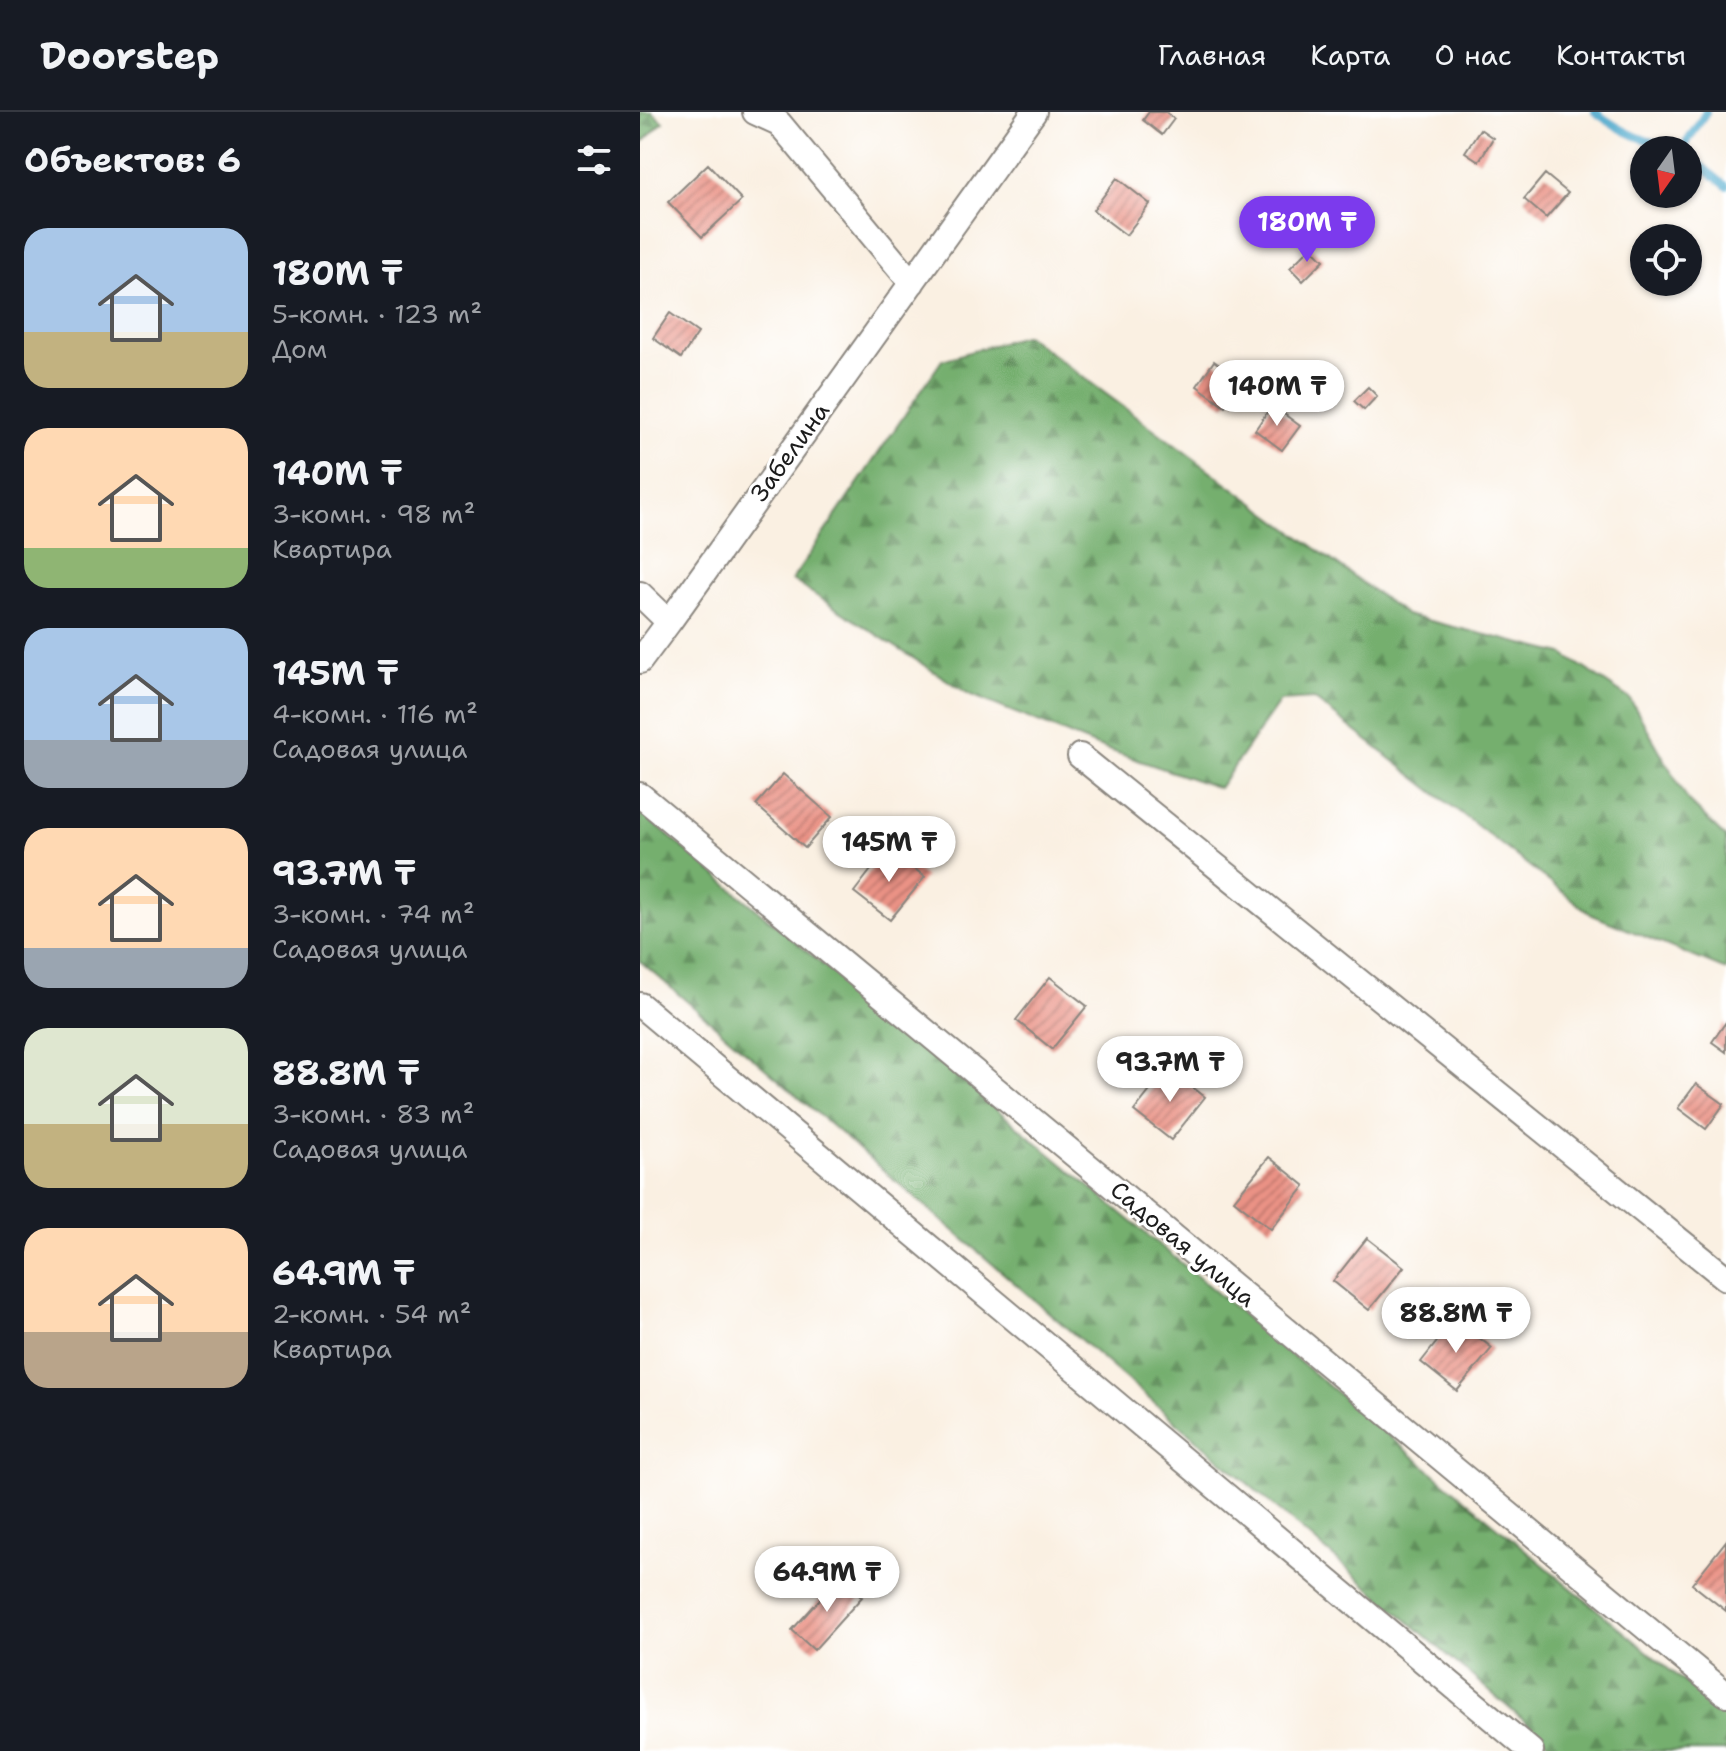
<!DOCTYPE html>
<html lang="ru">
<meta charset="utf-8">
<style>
body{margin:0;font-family:"Shantell Sans",sans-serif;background:#242831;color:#f1f3f6;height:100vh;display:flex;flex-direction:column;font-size:30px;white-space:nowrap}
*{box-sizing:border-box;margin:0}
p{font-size:26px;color:#9ea1a6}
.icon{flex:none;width:44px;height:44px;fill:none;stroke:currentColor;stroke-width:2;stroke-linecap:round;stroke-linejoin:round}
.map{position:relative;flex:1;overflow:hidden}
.side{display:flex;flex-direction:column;background:#171b24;width:640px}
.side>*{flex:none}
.needle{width:52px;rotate:194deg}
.tools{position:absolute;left:990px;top:24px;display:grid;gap:16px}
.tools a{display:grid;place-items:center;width:72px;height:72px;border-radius:50%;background:#171b24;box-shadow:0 2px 6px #0004;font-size:40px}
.price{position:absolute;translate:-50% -68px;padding:0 18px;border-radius:28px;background:#fff;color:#222;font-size:26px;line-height:52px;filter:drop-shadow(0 2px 4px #0008)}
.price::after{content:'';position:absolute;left:50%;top:48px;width:24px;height:18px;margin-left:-12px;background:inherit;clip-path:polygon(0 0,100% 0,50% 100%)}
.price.on{background:#7c3aed;color:#fff}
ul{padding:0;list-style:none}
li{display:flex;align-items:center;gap:24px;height:200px;padding:0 24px}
li span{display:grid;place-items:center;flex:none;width:224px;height:160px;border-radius:24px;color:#555}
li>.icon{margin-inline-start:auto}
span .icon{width:96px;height:96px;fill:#fffc;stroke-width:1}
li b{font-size:34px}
h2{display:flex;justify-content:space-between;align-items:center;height:96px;padding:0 24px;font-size:34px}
header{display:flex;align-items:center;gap:48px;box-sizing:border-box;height:112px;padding:0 40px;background:#171b24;border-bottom:2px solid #363941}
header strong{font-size:38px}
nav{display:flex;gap:44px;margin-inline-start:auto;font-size:28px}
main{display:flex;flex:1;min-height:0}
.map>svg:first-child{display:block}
.forest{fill:url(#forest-firs);stroke:#486645;stroke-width:2}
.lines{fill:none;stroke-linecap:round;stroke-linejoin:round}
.stream{stroke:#4ca7ca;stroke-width:8}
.building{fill:url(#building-hatch)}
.street-casing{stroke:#8b867f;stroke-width:28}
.street{stroke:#fff;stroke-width:24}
.labels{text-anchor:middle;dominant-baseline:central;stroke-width:6;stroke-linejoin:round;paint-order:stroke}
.street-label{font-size:24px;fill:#1c1c1c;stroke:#fff}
</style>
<header>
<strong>Doorstep</strong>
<nav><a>Главная</a><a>Карта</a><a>О нас</a><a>Контакты</a></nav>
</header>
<main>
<section class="side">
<h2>Объектов: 6<svg class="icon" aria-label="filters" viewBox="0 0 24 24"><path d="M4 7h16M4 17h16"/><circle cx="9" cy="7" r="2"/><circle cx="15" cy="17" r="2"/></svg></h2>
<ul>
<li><span style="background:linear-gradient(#a9c7e8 65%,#c2b280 0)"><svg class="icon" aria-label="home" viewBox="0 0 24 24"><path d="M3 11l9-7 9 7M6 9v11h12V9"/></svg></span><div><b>180M ₸</b><p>5-комн. · 123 m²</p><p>Дом</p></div></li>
<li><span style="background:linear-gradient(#ffd9b3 75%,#8fb573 0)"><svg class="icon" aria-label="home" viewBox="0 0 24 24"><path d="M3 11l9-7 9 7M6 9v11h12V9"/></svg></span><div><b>140M ₸</b><p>3-комн. · 98 m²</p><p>Квартира</p></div></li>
<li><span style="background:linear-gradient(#a9c7e8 70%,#9aa5b1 0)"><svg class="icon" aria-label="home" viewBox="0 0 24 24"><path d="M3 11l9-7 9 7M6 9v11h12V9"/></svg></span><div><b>145M ₸</b><p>4-комн. · 116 m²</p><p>Садовая улица</p></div></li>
<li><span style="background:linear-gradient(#ffd9b3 75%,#9aa5b1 0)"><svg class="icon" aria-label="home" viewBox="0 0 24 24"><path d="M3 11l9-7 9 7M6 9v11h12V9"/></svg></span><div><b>93.7M ₸</b><p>3-комн. · 74 m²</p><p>Садовая улица</p></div></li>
<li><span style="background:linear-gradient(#dfe7d0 60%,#c2b280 0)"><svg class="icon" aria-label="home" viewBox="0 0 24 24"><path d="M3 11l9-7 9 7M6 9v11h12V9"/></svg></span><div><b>88.8M ₸</b><p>3-комн. · 83 m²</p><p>Садовая улица</p></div></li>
<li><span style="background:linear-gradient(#ffd9b3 65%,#b9a48a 0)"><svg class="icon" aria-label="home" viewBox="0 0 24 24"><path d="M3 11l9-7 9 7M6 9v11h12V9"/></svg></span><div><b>64.9M ₸</b><p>2-комн. · 54 m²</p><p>Квартира</p></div></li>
</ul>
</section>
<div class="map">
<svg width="1086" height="1639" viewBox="0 0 1086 1639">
<defs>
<pattern id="forest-firs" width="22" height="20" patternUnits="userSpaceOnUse" patternTransform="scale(2)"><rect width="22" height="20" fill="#75af6e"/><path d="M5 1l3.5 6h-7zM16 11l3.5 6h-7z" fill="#5f8e5a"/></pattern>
<pattern id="building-hatch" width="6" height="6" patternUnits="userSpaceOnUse" patternTransform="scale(2)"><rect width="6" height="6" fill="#ea9285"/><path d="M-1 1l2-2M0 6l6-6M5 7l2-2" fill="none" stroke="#bd766c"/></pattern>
</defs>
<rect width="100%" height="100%" fill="#fff"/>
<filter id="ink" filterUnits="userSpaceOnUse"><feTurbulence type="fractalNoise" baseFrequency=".0125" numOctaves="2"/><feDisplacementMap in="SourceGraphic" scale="16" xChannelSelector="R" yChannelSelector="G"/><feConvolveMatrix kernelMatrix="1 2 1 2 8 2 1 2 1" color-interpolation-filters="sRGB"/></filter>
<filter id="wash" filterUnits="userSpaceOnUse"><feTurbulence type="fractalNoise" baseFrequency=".006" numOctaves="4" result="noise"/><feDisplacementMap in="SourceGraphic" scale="32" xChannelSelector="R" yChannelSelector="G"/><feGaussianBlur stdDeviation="1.8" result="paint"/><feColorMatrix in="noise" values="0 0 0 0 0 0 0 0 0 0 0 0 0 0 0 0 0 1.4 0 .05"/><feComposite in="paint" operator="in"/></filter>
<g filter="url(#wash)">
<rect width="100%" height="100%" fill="#faf0e2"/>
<!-- forest -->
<path class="forest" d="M 0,0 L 12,0 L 23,10 L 0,33 Z
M 386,223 L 766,503 L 923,542 L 990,587 L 1049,690 L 1086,726 L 1086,858 L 952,803 L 674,587 L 640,589 L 579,676 L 457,634 L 329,582 L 152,468 L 302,248 Z
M 0,700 L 1086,1605 L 1086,1639 L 919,1639 L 0,849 Z"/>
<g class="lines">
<!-- stream -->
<path class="stream" d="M 955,0 C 985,22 1005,30 1041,37
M 1042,38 L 1066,0
M 1048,43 L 1086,74"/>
</g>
<g id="blocks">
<!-- building -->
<path class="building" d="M 509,0 L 526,0 L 534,7 L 522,23 L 503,8 Z
M 840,17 L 853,26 L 839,49 L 825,40 Z
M 68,52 L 102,88 L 62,125 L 28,90 Z
M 905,62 L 928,81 L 906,106 L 884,87 Z
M 477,66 L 510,92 L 486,123 L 453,98 Z
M 671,135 L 684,148 L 663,169 L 650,156 Z
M 30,201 L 58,221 L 41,246 L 13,226 Z
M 574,249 L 602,269 L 585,294 L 557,274 Z
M 728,275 L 737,284 L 724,298 L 714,289 Z
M 632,293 L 660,314 L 642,338 L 615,318 Z
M 143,662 L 192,705 L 165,736 L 116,693 Z
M 248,736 L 285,765 L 250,808 L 214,780 Z
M 410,865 L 447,894 L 412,937 L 376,908 Z
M 1086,910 L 1086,940 L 1072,930 Z
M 528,956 L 565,985 L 531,1028 L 494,999 Z
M 1056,972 L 1084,992 L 1066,1017 L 1038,996 Z
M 629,1045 L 665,1074 L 631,1117 L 594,1088 Z
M 727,1126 L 764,1155 L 729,1198 L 693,1169 Z
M 815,1207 L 852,1236 L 817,1279 L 781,1250 Z
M 1086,1429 L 1086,1499 L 1052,1472 Z
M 200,1465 L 222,1485 L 174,1538 L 152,1518 Z"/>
</g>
</g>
<g filter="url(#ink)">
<use href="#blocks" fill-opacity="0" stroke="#8b867f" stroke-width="2"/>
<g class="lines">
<defs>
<path id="street" d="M 115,0 L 139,11 L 272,171
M 0,482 L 29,510 L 0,549
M 29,510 L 394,0
M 440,644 L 1086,1166
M 0,683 L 1086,1582
M 0,893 L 891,1639"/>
</defs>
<!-- street casing -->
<use href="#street" class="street-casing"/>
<!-- street -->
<use href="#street" class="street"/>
</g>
</g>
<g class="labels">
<!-- street labels -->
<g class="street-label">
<text transform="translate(150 340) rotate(-54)">Забелина</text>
<text transform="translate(543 1132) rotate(40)">Садовая улица</text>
</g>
</g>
</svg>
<div class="tools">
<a><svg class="needle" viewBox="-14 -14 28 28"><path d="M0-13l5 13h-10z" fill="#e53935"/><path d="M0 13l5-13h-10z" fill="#9ea1a6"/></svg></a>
<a><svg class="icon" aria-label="locate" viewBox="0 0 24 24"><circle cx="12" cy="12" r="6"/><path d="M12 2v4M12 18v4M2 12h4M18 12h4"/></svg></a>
</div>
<b class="price on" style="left:667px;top:152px">180M ₸</b>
<b class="price" style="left:637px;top:316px">140M ₸</b>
<b class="price" style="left:249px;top:772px">145M ₸</b>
<b class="price" style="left:530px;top:992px">93.7M ₸</b>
<b class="price" style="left:816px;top:1243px">88.8M ₸</b>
<b class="price" style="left:187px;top:1502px">64.9M ₸</b>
</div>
</main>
